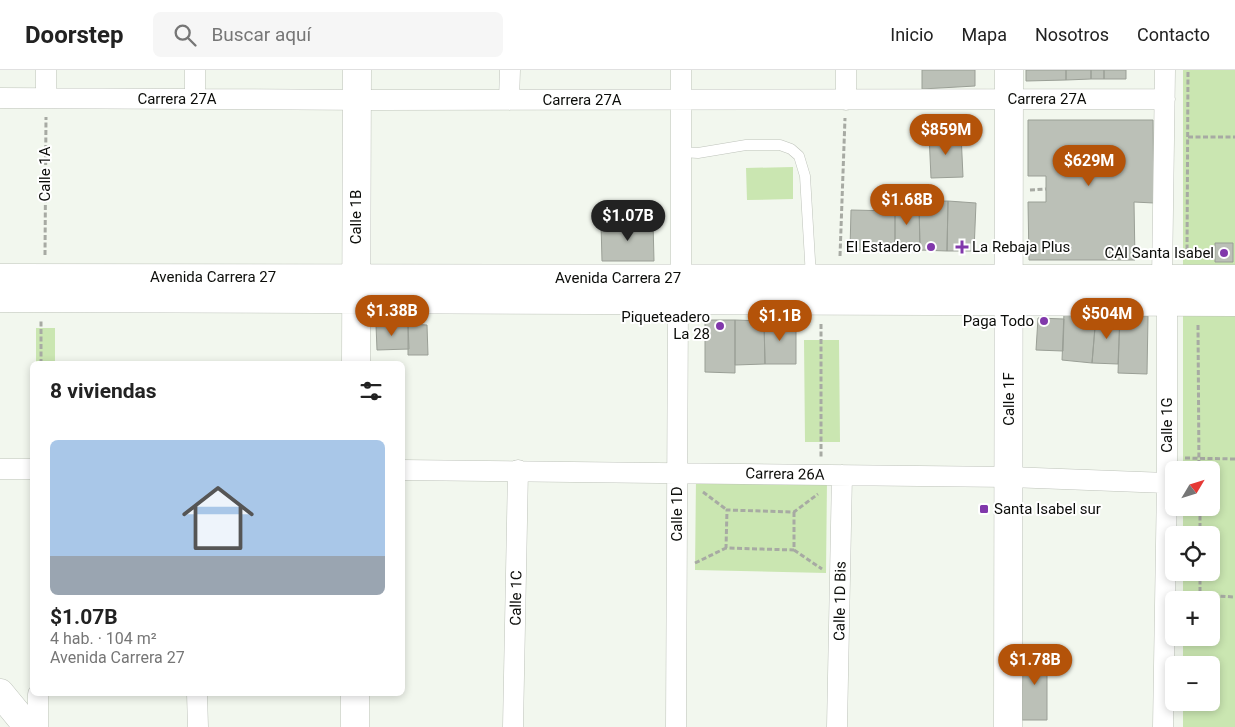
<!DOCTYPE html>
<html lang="es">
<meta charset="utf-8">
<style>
body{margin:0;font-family:Roboto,sans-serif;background:#f6f6f6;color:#222;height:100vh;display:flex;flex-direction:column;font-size:19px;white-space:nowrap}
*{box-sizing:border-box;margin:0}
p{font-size:16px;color:#767676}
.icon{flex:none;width:28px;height:28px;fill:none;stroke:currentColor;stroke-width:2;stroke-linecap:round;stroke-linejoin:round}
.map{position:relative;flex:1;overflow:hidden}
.sheet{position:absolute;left:30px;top:291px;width:375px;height:335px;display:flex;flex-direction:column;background:#fff;border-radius:8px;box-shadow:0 2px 8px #0003}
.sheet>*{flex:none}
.needle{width:32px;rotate:52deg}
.fabs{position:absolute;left:1165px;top:391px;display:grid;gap:10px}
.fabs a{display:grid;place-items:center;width:55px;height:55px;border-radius:8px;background:#fff;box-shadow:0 2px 8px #0003;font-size:25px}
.price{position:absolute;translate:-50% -42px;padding:0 11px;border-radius:18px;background:#b45309;color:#fff;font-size:16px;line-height:32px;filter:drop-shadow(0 1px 2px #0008)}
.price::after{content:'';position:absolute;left:50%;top:30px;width:15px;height:11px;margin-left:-8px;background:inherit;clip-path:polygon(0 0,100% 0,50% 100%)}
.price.current{background:#222;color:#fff}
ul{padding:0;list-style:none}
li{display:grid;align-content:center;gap:10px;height:265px;padding:0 20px}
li+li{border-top:1px solid #e0e0e0}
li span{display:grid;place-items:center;height:155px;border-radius:8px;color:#555}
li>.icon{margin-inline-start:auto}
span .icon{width:90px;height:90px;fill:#fffc;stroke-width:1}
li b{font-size:21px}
h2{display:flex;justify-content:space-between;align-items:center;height:60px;padding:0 20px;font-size:21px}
header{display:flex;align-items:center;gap:30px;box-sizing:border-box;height:70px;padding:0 25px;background:#fff;border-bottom:1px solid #e0e0e0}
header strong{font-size:24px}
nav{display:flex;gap:28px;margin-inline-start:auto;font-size:18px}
.search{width:350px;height:45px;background:#f6f6f6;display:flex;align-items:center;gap:12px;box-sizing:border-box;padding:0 18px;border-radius:8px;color:#767676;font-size:19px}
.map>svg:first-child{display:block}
.green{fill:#cae6b1}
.building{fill:#bbc0b7;stroke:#9a9f96}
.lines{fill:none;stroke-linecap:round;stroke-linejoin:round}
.lane-casing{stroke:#bec3ba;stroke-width:11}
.street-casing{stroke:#bec3ba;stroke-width:21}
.secondary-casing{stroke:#bec3ba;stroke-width:29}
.path{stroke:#a7aaa3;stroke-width:3;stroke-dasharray:5 2.5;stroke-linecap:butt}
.lane{stroke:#fff;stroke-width:10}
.street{stroke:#fff;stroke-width:20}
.secondary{stroke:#fff;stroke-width:28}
.poi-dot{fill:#8138ab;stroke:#fff;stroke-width:2}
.labels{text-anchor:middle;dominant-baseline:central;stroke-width:4;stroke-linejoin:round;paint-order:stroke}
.street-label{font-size:15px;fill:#0c0d0a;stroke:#fff}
.poi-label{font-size:15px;fill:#0c0d0a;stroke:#fff;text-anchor:end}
</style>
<header>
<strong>Doorstep</strong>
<div class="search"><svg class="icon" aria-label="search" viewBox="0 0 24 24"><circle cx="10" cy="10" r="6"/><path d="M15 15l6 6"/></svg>Buscar aquí</div>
<nav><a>Inicio</a><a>Mapa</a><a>Nosotros</a><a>Contacto</a></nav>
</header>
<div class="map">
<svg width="1235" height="657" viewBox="0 0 1235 657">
<rect width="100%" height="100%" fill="#f2f7ee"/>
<!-- green -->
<path class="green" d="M 1183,0 L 1235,0 L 1235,657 L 1183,657 L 1183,633 L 1211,632 L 1211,595 L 1183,595 L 1183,568 L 1211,568 L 1211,530 L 1183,530 L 1183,503 L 1211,502 L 1211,465 L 1183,465 L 1183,438 L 1211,438 L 1211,400 L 1183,400 Z
M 793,97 L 793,129 L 747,130 L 746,98 Z
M 36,258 L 55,258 L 55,294 L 36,294 Z
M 804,270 L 839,270 L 840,372 L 805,372 Z
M 696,408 L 827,411 L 826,503 L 695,500 Z"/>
<!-- building -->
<path class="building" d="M 922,0 L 975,0 L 975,16 L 922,19 Z
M 1026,0 L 1066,0 L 1066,10 L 1026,11 Z
M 1066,0 L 1091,0 L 1091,9 L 1066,10 Z
M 1091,0 L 1104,0 L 1104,9 L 1091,9 Z
M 1104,0 L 1126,0 L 1126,9 L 1104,9 Z
M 1028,50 L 1153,50 L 1154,133 L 1134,132 L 1135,190 L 1029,190 L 1028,132 L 1046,132 L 1046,106 L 1028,106 Z
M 961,63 L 963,107 L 931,108 L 929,64 Z
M 948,131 L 976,133 L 974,181 L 947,181 Z
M 948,131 L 947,181 L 920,180 L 919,132 Z
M 895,132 L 919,132 L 920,180 L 895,180 Z
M 851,140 L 895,141 L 895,180 L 850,180 Z
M 653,152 L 654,191 L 602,191 L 601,153 Z
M 1215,173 L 1233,173 L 1233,192 L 1215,192 Z
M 1064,243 L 1096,245 L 1092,293 L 1062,290 Z
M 1096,245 L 1120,245 L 1118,294 L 1092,293 Z
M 1120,245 L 1148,246 L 1147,304 L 1118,303 Z
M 1038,248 L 1064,249 L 1063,281 L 1036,280 Z
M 705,250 L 735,250 L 735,303 L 705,302 Z
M 735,250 L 764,251 L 765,294 L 735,295 Z
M 764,251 L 796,251 L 796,294 L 765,294 Z
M 408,254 L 427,255 L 428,285 L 408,285 Z
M 408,254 L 409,279 L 377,280 L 376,255 Z
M 1023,582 L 1047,583 L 1047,650 L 1022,650 Z"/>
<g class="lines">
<defs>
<path id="lane" d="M 681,82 L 698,83 L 746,75 L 780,75 L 791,79 L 799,86 L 805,106 L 811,207"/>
<path id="street" d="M 846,0 L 846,30
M 0,28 L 375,30 L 1165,29
M 46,28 L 46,0
M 195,29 L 195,0
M 509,30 L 510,0
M 681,208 L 681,0
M 1162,209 L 1165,0
M 0,399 L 32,399
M 402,400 L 1009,407 L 1167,413
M 197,624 L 198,657
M 38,657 L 38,624
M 513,657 L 518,400
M 676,657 L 678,230
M 837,657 L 842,405
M 1163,657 L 1167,413 L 1167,232"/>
<path id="secondary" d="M 0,208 L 1235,209
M 0,228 L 1235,232
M 356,294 L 357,0
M 0,623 L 28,657
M 355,657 L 355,624
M 1008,657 L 1009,0"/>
</defs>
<!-- lane casing -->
<use href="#lane" class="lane-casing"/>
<!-- street casing -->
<use href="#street" class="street-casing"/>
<!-- secondary casing -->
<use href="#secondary" class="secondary-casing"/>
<!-- path -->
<path class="path" d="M 1188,67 L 1235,67
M 1030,120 L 1046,119
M 45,185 L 46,47
M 840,186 L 845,48
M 1187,187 L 1188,0
M 821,254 L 821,388
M 1198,255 L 1199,400
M 41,294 L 41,251
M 1185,388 L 1235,389
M 703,422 L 727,440
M 1200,438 L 1200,465
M 794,442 L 794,480 L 726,478 L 727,440 L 794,442 L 818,424
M 794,480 L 822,499
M 695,493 L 726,478
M 1200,502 L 1200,525
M 1183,524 L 1235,527"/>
<!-- lane -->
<use href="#lane" class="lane"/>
<!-- street -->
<use href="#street" class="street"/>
<!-- secondary -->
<use href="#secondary" class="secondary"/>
</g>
<!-- markers -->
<g class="poi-dot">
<circle cx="931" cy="177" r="5"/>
<path d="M959.5 169.5h5v5h5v5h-5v5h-5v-5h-5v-5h5z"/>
<circle cx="1224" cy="183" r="5"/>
<circle cx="1044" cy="251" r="5"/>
<circle cx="720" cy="256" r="5"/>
<rect x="979" y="434" width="10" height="10" rx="2.5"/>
</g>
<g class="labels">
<!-- street labels -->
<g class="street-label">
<text x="177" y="29">Carrera 27A</text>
<text x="1047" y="29">Carrera 27A</text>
<text x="582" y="30">Carrera 27A</text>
<text transform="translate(45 104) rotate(-90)">Calle 1A</text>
<text transform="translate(356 147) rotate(-90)">Calle 1B</text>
<text x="213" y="207">Avenida Carrera 27</text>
<text x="618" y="208">Avenida Carrera 27</text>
<text transform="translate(1009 329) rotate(-90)">Calle 1F</text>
<text transform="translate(1167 355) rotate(-90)">Calle 1G</text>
<text transform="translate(785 404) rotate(1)">Carrera 26A</text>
<text transform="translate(677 444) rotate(-90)">Calle 1D</text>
<text transform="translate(516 528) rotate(-89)">Calle 1C</text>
<text transform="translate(840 531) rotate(-89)">Calle 1D Bis</text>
</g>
<!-- poi labels -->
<g class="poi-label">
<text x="921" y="177">El Estadero</text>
<text x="972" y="177" text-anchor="start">La Rebaja Plus</text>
<text x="1214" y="183">CAI Santa Isabel</text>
<text x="710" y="247">Piqueteadero<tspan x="710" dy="17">La 28</tspan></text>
<text x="1034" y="251">Paga Todo</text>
<text x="994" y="439" text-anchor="start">Santa Isabel sur</text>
</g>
</g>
</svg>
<div class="fabs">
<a><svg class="needle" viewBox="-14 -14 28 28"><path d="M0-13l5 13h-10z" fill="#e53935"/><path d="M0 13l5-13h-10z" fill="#767676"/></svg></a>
<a><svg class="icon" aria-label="locate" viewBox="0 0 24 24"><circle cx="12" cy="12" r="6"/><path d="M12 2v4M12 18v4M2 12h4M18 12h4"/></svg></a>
<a>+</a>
<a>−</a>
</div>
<b class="price" style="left:946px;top:86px">$859M</b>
<b class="price" style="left:1089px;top:117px">$629M</b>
<b class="price" style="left:907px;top:156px">$1.68B</b>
<b class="price current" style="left:628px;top:172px">$1.07B</b>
<b class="price" style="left:392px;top:267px">$1.38B</b>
<b class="price" style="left:1107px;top:270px">$504M</b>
<b class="price" style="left:780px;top:272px">$1.1B</b>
<b class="price" style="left:1035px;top:616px">$1.78B</b>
<section class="sheet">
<h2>8 viviendas<svg class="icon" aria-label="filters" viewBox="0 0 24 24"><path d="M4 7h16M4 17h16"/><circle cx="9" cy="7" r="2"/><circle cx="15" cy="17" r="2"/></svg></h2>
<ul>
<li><span style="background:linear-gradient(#a9c7e8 75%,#9aa5b1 0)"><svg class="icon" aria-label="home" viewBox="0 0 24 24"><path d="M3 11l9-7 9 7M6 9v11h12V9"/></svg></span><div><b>$1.07B</b><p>4 hab. · 104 m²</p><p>Avenida Carrera 27</p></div></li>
</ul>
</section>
</div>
